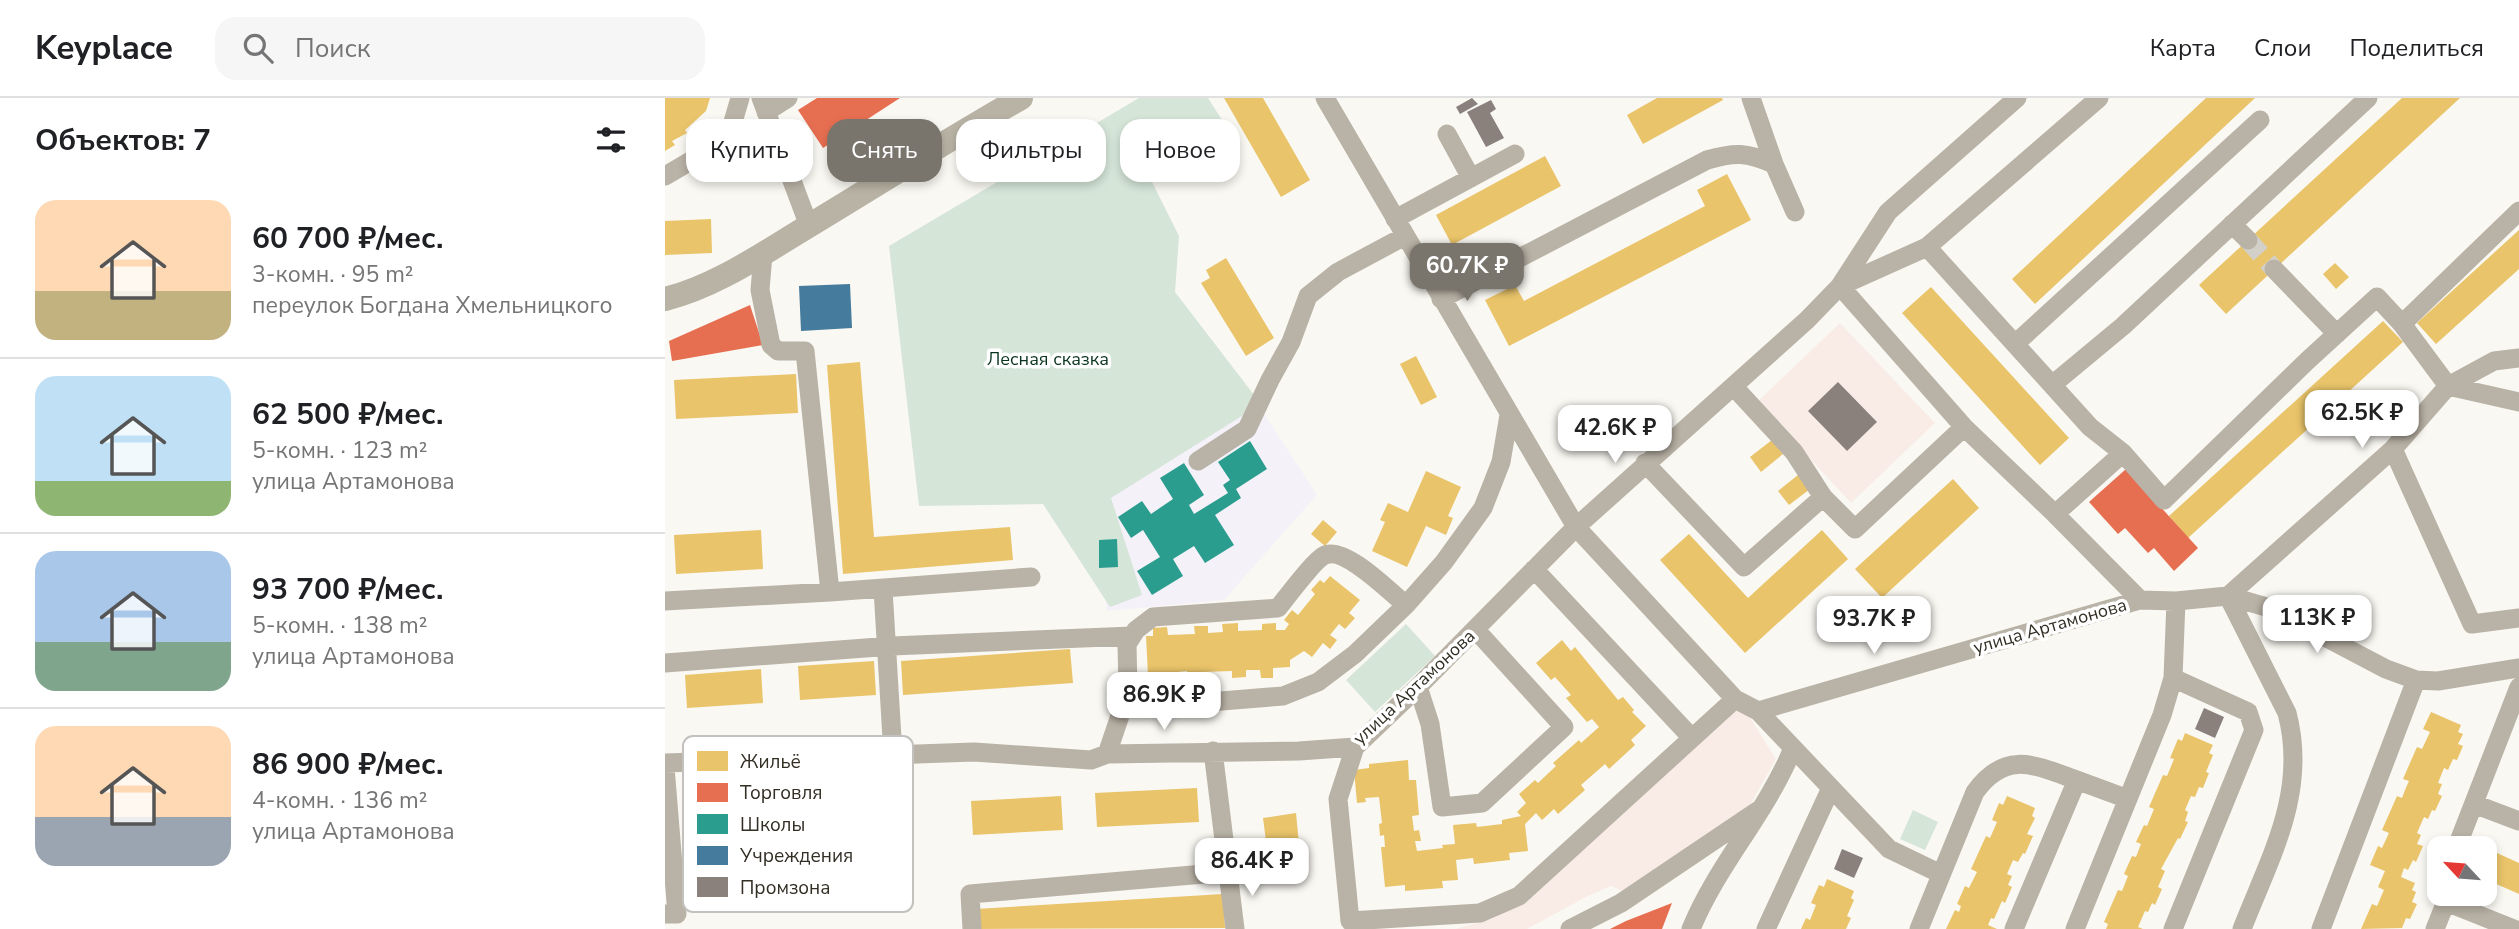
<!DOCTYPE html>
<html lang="ru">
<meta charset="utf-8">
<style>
body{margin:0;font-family:"Nunito Sans",sans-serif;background:#f6f6f6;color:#202124;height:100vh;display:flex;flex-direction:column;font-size:26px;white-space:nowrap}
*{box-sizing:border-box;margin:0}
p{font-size:23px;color:#757577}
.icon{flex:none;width:38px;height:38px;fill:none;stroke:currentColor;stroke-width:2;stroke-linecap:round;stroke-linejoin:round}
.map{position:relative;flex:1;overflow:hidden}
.sheet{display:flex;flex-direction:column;background:#fff;width:665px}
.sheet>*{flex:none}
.top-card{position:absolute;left:21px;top:21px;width:665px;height:63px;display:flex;gap:14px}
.needle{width:46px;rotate:296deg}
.fabs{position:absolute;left:1762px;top:738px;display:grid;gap:14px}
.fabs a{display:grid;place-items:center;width:70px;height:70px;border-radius:14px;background:#fff;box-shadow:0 4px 10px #0003;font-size:35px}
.price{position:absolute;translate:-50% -60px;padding:0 16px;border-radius:14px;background:#fff;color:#222;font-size:23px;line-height:46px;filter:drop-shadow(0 2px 4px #0008)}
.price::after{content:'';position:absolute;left:50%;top:42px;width:21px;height:16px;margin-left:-10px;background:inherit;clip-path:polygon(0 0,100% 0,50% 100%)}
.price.active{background:#79756d;color:#fff}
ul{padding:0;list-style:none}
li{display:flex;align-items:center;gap:21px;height:175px;padding:0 35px}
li+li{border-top:2px solid #e0e0e0}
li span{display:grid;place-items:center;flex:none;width:196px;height:140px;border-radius:21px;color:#555}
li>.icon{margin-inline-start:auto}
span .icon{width:84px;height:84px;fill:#fffc;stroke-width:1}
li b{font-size:30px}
h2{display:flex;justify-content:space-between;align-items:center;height:84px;padding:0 35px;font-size:30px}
.chip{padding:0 24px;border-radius:21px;background:#fff;box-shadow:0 4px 10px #0003;font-size:24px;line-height:63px}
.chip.active{background:#79756d;color:#fff}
header{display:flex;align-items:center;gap:42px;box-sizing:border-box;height:98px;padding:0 35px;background:#fff;border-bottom:2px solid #e0e0e0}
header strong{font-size:33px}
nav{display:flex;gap:38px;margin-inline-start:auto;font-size:24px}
.search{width:490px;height:63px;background:#f6f6f6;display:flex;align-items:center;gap:18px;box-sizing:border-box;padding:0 24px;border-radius:21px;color:#757577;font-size:26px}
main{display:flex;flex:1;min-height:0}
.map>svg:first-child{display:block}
.industrial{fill:#f9ece7}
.education{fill:#f4f1f9}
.green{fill:#d5e5d8}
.homes{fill:#e9c46a}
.shops{fill:#e76f51}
.schools{fill:#2a9d8f}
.public{fill:#457b9d}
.industry{fill:#8a817c}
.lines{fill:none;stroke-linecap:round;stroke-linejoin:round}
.minor-tunnel{stroke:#d2d0c9;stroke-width:19;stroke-dasharray:19 10;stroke-linecap:butt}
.minor{stroke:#b9b2a6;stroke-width:19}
.major{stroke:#b9b3a5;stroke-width:24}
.labels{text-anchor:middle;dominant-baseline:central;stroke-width:7;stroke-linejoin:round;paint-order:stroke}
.park-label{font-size:18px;fill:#0a3420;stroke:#fff}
.street-label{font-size:18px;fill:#332f25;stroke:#fff}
.key{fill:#fff;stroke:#c2c1be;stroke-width:2}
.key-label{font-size:19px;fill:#332f25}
</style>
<header>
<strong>Keyplace</strong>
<div class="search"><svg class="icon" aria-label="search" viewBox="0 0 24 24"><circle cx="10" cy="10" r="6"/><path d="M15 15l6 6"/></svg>Поиск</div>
<nav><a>Карта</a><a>Слои</a><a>Поделиться</a></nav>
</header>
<main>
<section class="sheet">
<h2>Объектов: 7<svg class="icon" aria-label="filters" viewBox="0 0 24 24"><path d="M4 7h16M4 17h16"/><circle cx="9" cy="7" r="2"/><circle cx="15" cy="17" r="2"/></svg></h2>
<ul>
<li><span style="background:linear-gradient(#ffd9b3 65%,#c2b280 0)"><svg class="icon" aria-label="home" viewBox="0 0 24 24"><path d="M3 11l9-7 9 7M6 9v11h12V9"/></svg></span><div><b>60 700 ₽/мес.</b><p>3-комн. · 95 m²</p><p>переулок Богдана Хмельницкого</p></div></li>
<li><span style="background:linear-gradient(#bfe0f5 75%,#8fb573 0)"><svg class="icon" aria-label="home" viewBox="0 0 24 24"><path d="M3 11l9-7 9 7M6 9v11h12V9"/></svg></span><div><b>62 500 ₽/мес.</b><p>5-комн. · 123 m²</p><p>улица Артамонова</p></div></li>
<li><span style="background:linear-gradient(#a9c7e8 65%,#7fa58c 0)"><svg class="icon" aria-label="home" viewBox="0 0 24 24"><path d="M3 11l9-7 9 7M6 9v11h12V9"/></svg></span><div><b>93 700 ₽/мес.</b><p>5-комн. · 138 m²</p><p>улица Артамонова</p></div></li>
<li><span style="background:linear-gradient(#ffd9b3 65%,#9aa5b1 0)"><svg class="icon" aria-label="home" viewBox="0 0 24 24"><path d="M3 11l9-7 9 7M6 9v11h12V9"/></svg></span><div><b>86 900 ₽/мес.</b><p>4-комн. · 136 m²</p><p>улица Артамонова</p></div></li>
</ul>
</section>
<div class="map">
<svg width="1854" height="831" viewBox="0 0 1854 831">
<rect width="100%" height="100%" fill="#faf8f2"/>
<!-- industrial -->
<path class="industrial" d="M 1175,225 L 1270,325 L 1186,405 L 1092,304 Z
M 1069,610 L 1084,618 L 1111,661 L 1080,716 L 962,795 L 946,788 L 923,798 L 862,831 L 790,831 L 827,821 L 936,730 Z"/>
<!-- education -->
<path class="education" d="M 387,185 L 598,314 L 652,397 L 559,502 L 442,513 Z"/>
<!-- green -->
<path class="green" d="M 474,0 L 543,0 L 559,25 L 487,84 L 514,138 L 510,194 L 596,306 L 446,400 L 477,497 L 445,509 L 378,406 L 254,408 L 224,148 Z
M 741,526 L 770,558 L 710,614 L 681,582 Z
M 1248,712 L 1273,724 L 1260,752 L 1235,741 Z"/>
<!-- homes -->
<path class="homes" d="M 0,0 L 45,0 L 41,13 L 20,32 L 22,35 L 7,43 L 10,47 L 0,53 Z
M 559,0 L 598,0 L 645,82 L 616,99 Z
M 992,0 L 1057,0 L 1058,2 L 978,46 L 962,17 Z
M 1541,0 L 1590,0 L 1370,206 L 1347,181 Z
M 1737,0 L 1795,0 L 1561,216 L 1534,187 Z
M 880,58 L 896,88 L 787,147 L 771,117 Z
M 1062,76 L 1086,122 L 844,248 L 820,202 L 850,187 L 859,203 L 1040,108 L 1032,92 Z
M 46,121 L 47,155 L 0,157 L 0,123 Z
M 1854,132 L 1854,171 L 1771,246 L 1752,225 Z
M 561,160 L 609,240 L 581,258 L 536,185 L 545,180 L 541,172 Z
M 1670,165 L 1684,179 L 1671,191 L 1658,176 Z
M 1266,189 L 1404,340 L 1375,367 L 1237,215 Z
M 1718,223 L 1738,244 L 1523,440 L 1504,418 Z
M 751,258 L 772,299 L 756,307 L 735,266 Z
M 195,264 L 209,439 L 345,429 L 348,462 L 178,476 L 162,267 Z
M 131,276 L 133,315 L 11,321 L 9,282 Z
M 1107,342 L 1118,356 L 1096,374 L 1085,359 Z
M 761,373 L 796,389 L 783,418 L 788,420 L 781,437 L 761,428 L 742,469 L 707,453 L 720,424 L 715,422 L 723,405 L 743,414 Z
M 1138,373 L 1149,388 L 1124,407 L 1113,393 Z
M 1288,381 L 1314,410 L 1217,500 L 1190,471 Z
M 658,422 L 672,434 L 660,448 L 646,436 Z
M 96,432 L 98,471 L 11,476 L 9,437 Z
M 1157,432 L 1183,461 L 1080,555 L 995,462 L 1024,436 L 1083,500 Z
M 665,478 L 695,502 L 684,515 L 690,520 L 680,531 L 674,526 L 665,537 L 672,542 L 665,551 L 658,545 L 647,559 L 639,553 L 625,562 L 625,569 L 608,570 L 608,580 L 596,580 L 595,572 L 581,572 L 581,579 L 567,580 L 567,573 L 537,574 L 538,580 L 522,581 L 522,573 L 512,574 L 512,581 L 499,582 L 499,576 L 483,577 L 481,538 L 488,538 L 488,530 L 502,529 L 503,537 L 530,536 L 529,528 L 543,528 L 543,535 L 558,534 L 557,526 L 573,525 L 573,533 L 597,532 L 597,526 L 611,525 L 611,532 L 620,532 L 624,526 L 619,522 L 627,512 L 633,517 L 650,496 L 646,492 L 655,482 L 659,485 Z
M 897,542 L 906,553 L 910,549 L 953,602 L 958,599 L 969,612 L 967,614 L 981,628 L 966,642 L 970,647 L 944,671 L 940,666 L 916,687 L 920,692 L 893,716 L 889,711 L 877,722 L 871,715 L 860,726 L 863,753 L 844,755 L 845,762 L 809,766 L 808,760 L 791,762 L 793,782 L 777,783 L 778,790 L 740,793 L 740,787 L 720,789 L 716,749 L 720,749 L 719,737 L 715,738 L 714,726 L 717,725 L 714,699 L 700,700 L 701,704 L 692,705 L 689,672 L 704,670 L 704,666 L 743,662 L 744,682 L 751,682 L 754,717 L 747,718 L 749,733 L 754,732 L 756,743 L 750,743 L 752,753 L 778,750 L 777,747 L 790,746 L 788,727 L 811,725 L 812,729 L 837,726 L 837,722 L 856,718 L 852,714 L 861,705 L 854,696 L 870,682 L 873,685 L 891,668 L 888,665 L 914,642 L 916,645 L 934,629 L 927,621 L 922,624 L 901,600 L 906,597 L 890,579 L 886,582 L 871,565 Z
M 405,551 L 408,585 L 238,597 L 236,563 Z
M 209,563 L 211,597 L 135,602 L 133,568 Z
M 96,571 L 98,605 L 22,610 L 20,577 Z
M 1766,614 L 1796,627 L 1793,634 L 1798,636 L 1793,646 L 1798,648 L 1792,662 L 1788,661 L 1783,672 L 1779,670 L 1773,685 L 1777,686 L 1773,696 L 1777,698 L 1770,713 L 1767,712 L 1763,721 L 1759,719 L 1752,735 L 1756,737 L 1752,746 L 1758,748 L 1751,764 L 1748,762 L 1743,772 L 1739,770 L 1736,779 L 1750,785 L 1747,792 L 1751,794 L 1747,804 L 1752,806 L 1745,821 L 1741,820 L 1737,830 L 1696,831 L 1707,806 L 1712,808 L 1719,792 L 1713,789 L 1720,773 L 1705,767 L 1713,748 L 1717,750 L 1724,735 L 1717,732 L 1732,698 L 1737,700 L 1740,692 L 1744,683 L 1738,681 L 1752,649 L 1757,651 L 1765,634 L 1758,631 Z
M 1520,635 L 1548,647 L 1544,655 L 1548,657 L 1541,674 L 1544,675 L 1538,690 L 1534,689 L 1530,699 L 1526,698 L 1520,712 L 1523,714 L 1520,723 L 1523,724 L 1515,741 L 1513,740 L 1496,771 L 1500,773 L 1493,789 L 1497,791 L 1490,807 L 1487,805 L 1483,814 L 1480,813 L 1473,829 L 1478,831 L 1441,831 L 1443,826 L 1439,824 L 1453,792 L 1457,793 L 1463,778 L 1459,776 L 1467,758 L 1471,759 L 1476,746 L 1471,744 L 1479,727 L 1482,728 L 1489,711 L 1484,709 L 1498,677 L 1502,678 L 1509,661 L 1505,660 L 1513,641 L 1517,643 Z
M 532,690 L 534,724 L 432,729 L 430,695 Z
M 396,698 L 398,732 L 308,737 L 306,703 Z
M 1342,698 L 1370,710 L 1367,718 L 1370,720 L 1362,736 L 1368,738 L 1360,756 L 1358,755 L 1353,764 L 1348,762 L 1342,776 L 1347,778 L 1343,787 L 1347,789 L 1340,805 L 1337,803 L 1329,821 L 1326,820 L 1323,827 L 1332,831 L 1281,831 L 1290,812 L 1294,814 L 1296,808 L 1292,806 L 1300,788 L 1304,790 L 1312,774 L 1306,771 L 1321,738 L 1325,740 L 1332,724 L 1327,722 L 1334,705 L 1338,707 Z
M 631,715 L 634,746 L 602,751 L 598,720 Z
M 1821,750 L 1854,765 L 1854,796 L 1820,781 Z
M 1162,781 L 1189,793 L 1186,800 L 1189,802 L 1182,818 L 1186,820 L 1181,831 L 1136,831 L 1141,820 L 1145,822 L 1151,807 L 1146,805 L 1154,787 L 1159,789 Z
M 558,796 L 560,830 L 311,831 L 310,811 Z"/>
<!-- shops -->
<path class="shops" d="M 152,0 L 235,0 L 158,50 L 133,12 Z
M 85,207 L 98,247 L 7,263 L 4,243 Z
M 1461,371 L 1533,450 L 1509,473 L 1489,450 L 1483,455 L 1460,430 L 1453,436 L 1424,404 Z
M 1007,805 L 997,831 L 945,831 L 961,823 Z"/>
<!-- schools -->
<path class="schools" d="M 585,343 L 602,371 L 571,391 L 576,400 L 550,417 L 569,447 L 540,465 L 529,448 L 508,461 L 518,478 L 487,497 L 472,473 L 495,459 L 478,432 L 466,440 L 453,419 L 477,403 L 486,416 L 508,401 L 495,380 L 519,365 L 539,397 L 524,407 L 529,416 L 563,395 L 558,387 L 565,382 L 553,364 Z
M 452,441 L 453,469 L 434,470 L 434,442 Z"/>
<!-- public -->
<path class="public" d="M 185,186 L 187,230 L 136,233 L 134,188 Z"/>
<!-- industry -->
<path class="industry" d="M 807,0 L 813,6 L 795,16 L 791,9 Z
M 826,2 L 831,11 L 825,15 L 839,40 L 821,49 L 802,14 Z
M 1173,284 L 1212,324 L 1182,353 L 1143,313 Z
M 1539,610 L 1559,619 L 1550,640 L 1530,631 Z
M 1177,751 L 1198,760 L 1189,780 L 1169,771 Z"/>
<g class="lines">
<!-- minor-tunnel -->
<path class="minor-tunnel" d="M 1583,142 L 1609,171"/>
<!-- minor -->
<path class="minor" d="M 96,0 L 144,128
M 660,0 L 911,429 L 1070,601 L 1093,613 L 1475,502 L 1511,503 L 1563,498 L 1728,351 L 1783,288 L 1829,263 L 1854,260
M 1086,0 L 1109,66 L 1130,114
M 101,14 L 123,0
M 782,36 L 806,80
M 0,78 L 63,41 L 75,0
M 1854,113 L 1737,226 L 1783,288 L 1854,304
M 730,121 L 850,56
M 1567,126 L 1583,142
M 1262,149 L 1425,329 L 1458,355 L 1499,402 L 1642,263 L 1712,199 L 1737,226
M 98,156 L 95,192 L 106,247 L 113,253 L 140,253 L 165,494
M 1609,171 L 1672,236
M 776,201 L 1042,62 C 1070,54 1081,54 1109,66
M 1350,246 L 1595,22
M 1387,287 L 1458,228 L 1703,0
M 1069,289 L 1129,354 L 1158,399
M 1728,351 L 1807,526 L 1854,520
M 1458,355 L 1390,416 L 1475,502
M 533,363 L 582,331 L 605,282 L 626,244 L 643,198 L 673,174 L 740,138
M 980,365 L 1079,469 L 1158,399 L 1190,431 L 1299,329
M 1390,416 L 1299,329 L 1175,188 L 1262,149 L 1434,0
M 869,471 L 1026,639
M 218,491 L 228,657
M 1563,498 L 1622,615 C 1643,694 1605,759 1577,831
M 1563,498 L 1605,510 L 1721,571 L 1751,582 L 1773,583 L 1854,570
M 0,503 L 165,494 L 366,479
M 0,565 L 227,548 L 467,538
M 1508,580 L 1583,614 L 1589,632 L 1508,831
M 753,589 L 765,626 L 777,709 L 817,705 L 899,629 L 810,531
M 458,611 L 618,598 L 653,584 L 690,556 L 741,507 L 779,464 L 818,410 L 836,364 L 844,317
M 1093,613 L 1224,751 L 1276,776
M 690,649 L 673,701 L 685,823 L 815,815 L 854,798 L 1070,601
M 548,653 L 570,831
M 442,656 L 463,594 L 462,546 L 471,532 L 488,519 L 613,510 C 622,499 650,461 660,457 C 680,448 725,494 741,507
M 0,665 L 309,654 L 426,662 L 442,656 L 634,653 L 690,649 L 753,589 L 911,429 L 1142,222 L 1175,188 L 1223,114 L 1352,0
M 0,669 L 12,816 L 0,816
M 1809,706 L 1854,723
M 1791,751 L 1854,589
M 1781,804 L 1849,831
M 307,831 L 305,796 L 563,774
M 905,831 L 956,805 L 1097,710
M 1026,831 C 1052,767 1101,716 1128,650
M 1101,831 L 1166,690
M 1254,831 L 1310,694 C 1339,654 1366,665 1406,680 C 1425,687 1444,694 1463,701
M 1349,831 L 1412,682
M 1410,831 L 1497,617 L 1508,580 L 1511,503
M 1656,831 L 1751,582
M 1770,831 L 1784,796"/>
<!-- major -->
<path class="major" d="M 0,201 C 49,189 94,158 137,132 C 210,88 282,42 356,0"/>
</g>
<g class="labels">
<!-- park labels -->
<g class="park-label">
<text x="383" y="261">Лесная сказка</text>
</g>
<!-- street labels -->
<g class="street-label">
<text transform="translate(1385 528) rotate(-16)">улица Артамонова</text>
<text transform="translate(749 589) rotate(-43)">улица Артамонова</text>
</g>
</g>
<!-- legend -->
<rect x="18" y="638" width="230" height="176" rx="10" class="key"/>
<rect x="32" y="653" width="31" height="20" fill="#e9c46a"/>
<rect x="32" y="685" width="31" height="19" fill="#e76f51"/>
<rect x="32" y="716" width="31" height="20" fill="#2a9d8f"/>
<rect x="32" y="748" width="31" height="19" fill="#457b9d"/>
<rect x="32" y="779" width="31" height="20" fill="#8a817c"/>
<g class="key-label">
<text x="75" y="670">Жильё</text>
<text x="75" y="701">Торговля</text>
<text x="75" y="733">Школы</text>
<text x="75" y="764">Учреждения</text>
<text x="75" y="796">Промзона</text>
</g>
</svg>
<div class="fabs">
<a><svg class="needle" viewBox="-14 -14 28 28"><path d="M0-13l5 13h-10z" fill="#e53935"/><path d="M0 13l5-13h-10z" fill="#757577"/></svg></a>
</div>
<b class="price active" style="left:802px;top:205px">60.7K ₽</b>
<b class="price" style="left:1697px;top:352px">62.5K ₽</b>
<b class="price" style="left:950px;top:367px">42.6K ₽</b>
<b class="price" style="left:1652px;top:557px">113K ₽</b>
<b class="price" style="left:1209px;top:558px">93.7K ₽</b>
<b class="price" style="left:499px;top:634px">86.9K ₽</b>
<b class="price" style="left:587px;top:800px">86.4K ₽</b>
<div class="top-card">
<a class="chip">Купить</a>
<a class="chip active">Снять</a>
<a class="chip">Фильтры</a>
<a class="chip">Новое</a>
</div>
</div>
</main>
